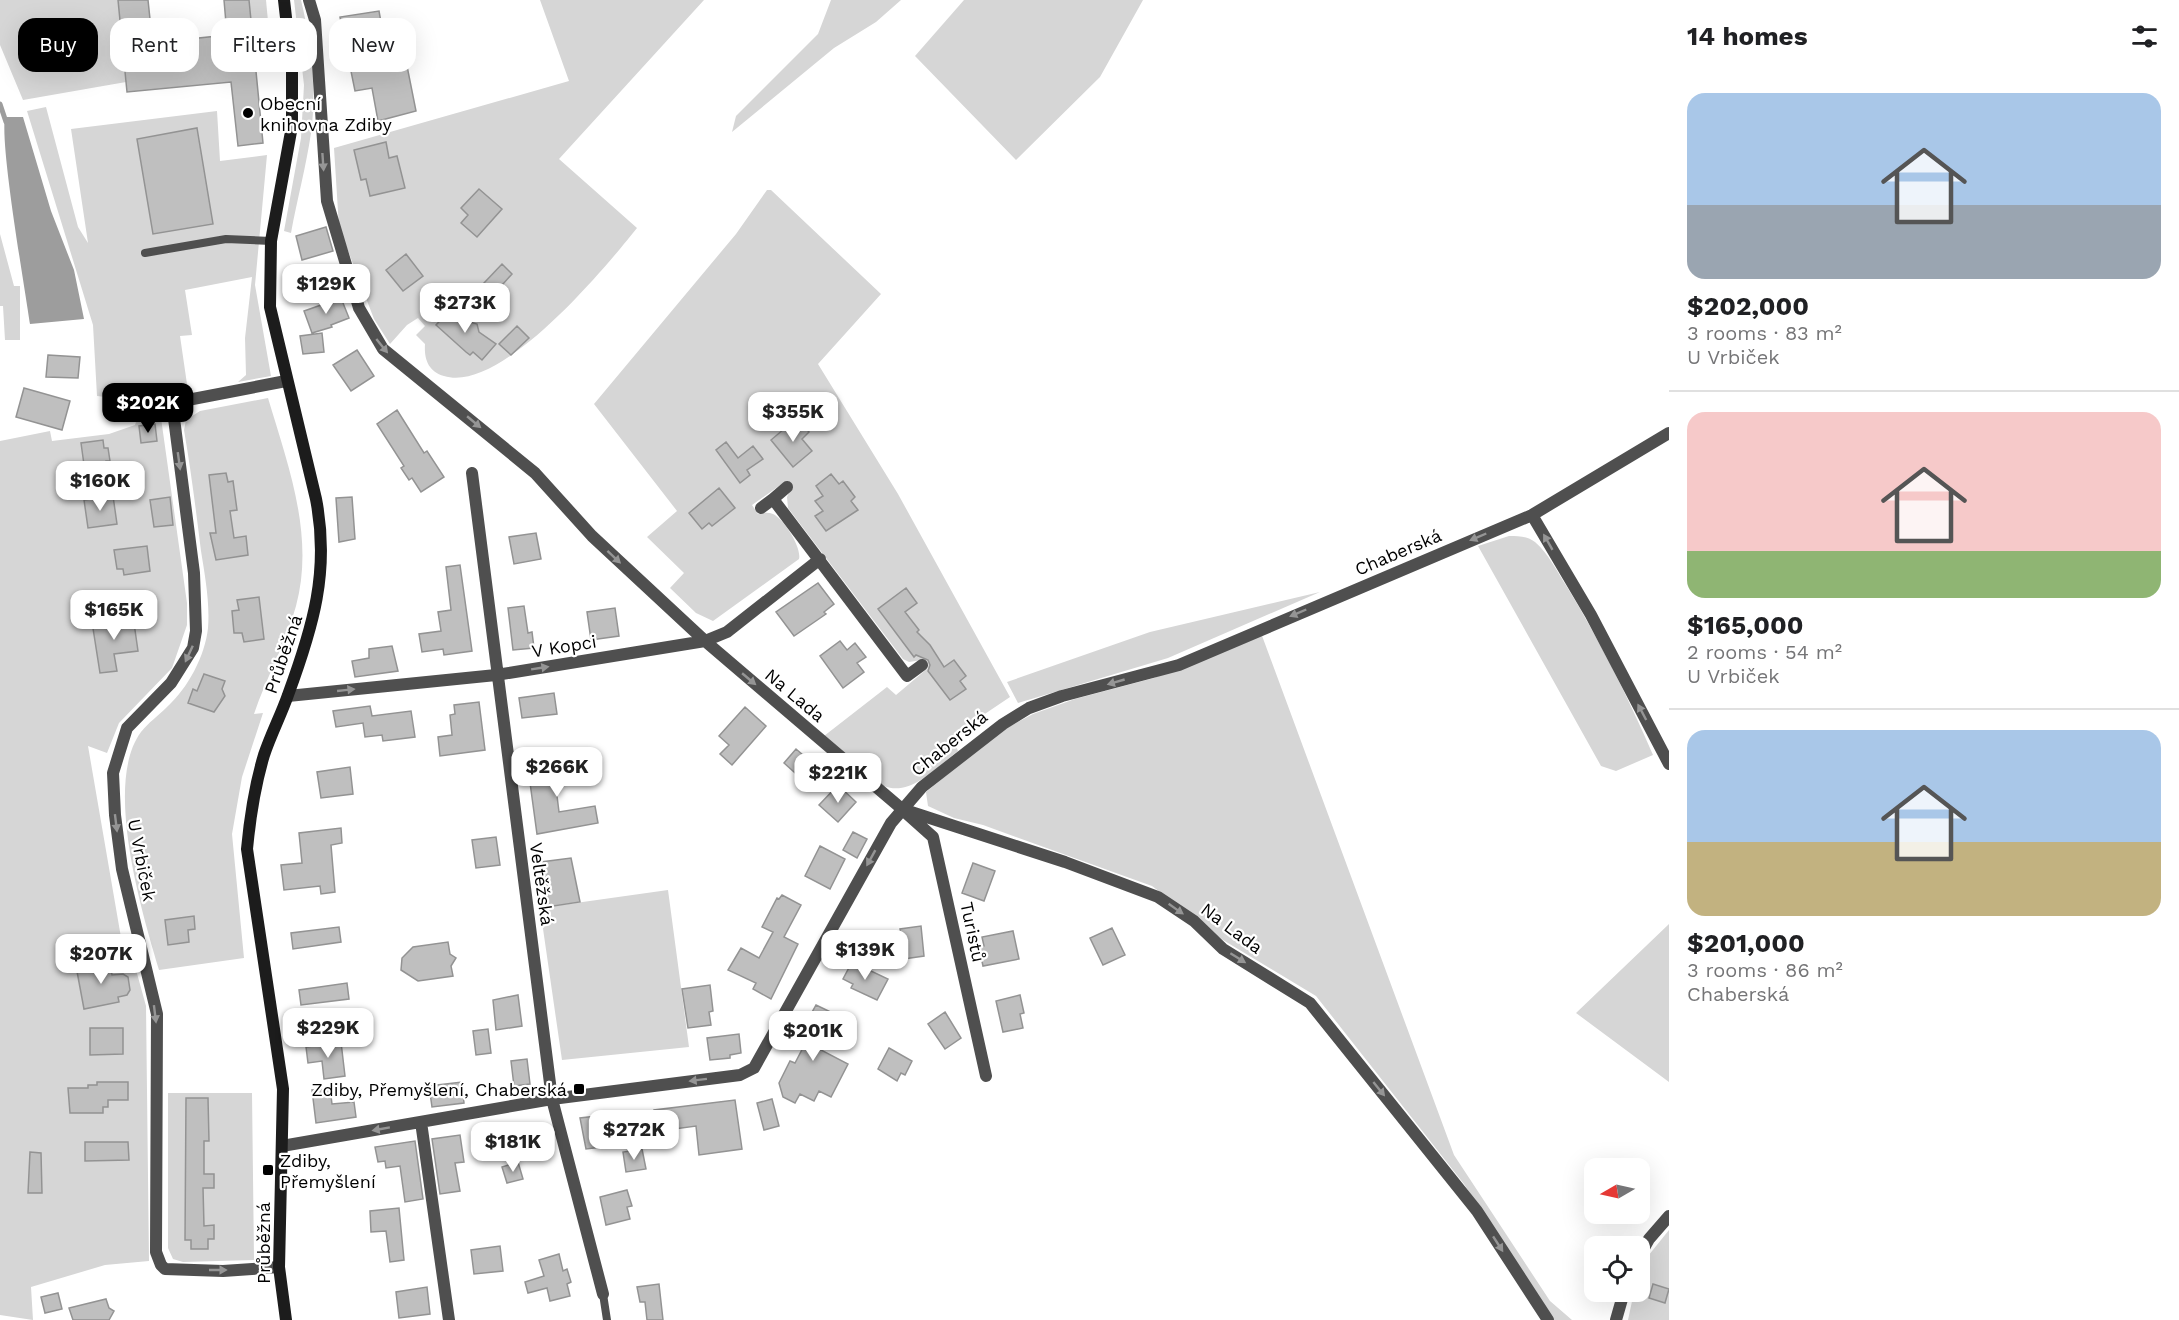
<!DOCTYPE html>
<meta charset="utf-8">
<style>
body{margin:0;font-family:"Work Sans",sans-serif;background:#f2f2f2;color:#202124;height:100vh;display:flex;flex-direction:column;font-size:22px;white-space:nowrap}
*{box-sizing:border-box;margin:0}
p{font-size:20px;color:#757577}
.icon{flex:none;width:33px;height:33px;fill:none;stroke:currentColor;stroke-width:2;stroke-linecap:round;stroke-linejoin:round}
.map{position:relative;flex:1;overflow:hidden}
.panel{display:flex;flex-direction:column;background:#fff;width:510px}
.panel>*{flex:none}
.banner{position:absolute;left:18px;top:18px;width:570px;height:54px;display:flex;gap:12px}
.needle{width:39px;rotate:261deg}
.fabs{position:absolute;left:1584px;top:1158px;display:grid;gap:12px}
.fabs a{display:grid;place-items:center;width:66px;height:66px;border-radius:12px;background:#fff;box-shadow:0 6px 24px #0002;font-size:30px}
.price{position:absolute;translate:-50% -51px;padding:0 14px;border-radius:12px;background:#fff;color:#222;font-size:20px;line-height:39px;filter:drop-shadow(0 2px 3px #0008)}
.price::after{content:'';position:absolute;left:50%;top:36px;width:18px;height:14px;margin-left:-9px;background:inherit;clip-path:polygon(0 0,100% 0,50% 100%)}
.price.on{background:#000;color:#fff}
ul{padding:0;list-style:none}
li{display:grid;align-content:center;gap:12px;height:318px;padding:0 18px}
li+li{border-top:2px solid #e0e0e0}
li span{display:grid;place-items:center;height:186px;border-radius:18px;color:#555}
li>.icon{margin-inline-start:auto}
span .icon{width:108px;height:108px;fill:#fffc;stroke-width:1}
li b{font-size:26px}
h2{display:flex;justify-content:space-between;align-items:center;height:72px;padding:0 18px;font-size:26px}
.pill{padding:0 21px;border-radius:18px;background:#fff;box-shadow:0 6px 24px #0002;font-size:21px;line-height:54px}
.pill.on{background:#000;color:#fff}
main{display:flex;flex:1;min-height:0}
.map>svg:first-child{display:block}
.green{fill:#d6d6d6}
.water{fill:#9d9d9d}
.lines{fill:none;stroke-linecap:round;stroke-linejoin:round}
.stream{stroke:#9d9d9d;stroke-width:5}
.building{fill:#bfbfbf;stroke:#939393;stroke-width:1.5}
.lane{stroke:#4f4f4f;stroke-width:8}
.street{stroke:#4f4f4f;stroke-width:12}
.secondary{stroke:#1c1c1c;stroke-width:12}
.oneway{fill:#959595}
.poi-dot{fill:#000;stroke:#fff;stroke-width:2}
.labels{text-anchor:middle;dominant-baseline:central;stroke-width:4.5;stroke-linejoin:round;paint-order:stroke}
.poi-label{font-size:18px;fill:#000;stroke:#fff;text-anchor:start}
.street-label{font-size:18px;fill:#000;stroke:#fff}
</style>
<main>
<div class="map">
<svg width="1669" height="1320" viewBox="0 0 1669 1320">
<rect width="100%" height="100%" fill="#fff"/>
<!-- green -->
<path class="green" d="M 0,0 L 118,0 L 126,82 L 23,100 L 0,45 Z
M 249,0 L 266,0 L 269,32 L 253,38 Z
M 294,0 L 301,0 C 311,42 317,90 311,133 C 306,167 297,200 291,233 L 284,231 L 301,138 L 304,85 Z
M 540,0 L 704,0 L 559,159 L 637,228 C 605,268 501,394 444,376 C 428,371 424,359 425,344 L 416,335 L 425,326 L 418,318 L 407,325 L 390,344 L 374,319 L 339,227 L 334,148 L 569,81 Z
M 831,0 L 901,0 L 876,22 L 834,48 L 732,132 L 736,116 L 818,34 Z
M 964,0 L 1143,0 L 1100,77 L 1016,160 L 915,56 Z
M 46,107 L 78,227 L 88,243 L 71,129 L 217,111 L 220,161 L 267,155 L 255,285 L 271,376 L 238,382 L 246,375 L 245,338 L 252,277 L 185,290 L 192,335 L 180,336 L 188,391 L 139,401 L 97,396 L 93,325 L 27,111 Z
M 767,190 L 771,190 L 881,294 L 818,364 L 898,494 L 1010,697 L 952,736 L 958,751 C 938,766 911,797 884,786 L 824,736 L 887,687 L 896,695 L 928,668 L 922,660 L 909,662 L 903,659 L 788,508 L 787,497 L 791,488 L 786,481 L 752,505 L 758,514 C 763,513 768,512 773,514 C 784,519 802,548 799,559 L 713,621 L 696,613 L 670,588 L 684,573 L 647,537 L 677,511 L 594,404 L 736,234 Z
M 0,234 L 14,286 L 20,286 L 20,340 L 5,340 L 3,306 L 0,306 Z
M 268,398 C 288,465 315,536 296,606 C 286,643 266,678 254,714 L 263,713 L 242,777 L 232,834 L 244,958 L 159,970 C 142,913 103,783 141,732 C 149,722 158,716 167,707 C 188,688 205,656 208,628 C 210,603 205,576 201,551 C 196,511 191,470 184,430 L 186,420 L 200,411 Z
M 161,418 L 187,603 L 187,625 L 172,668 L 119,723 L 107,753 L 88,746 L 123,949 L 130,948 L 146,1006 L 149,1261 L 105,1265 L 31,1287 L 33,1320 L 0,1315 L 0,441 L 50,431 L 52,441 L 109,434 L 135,425 L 136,422 Z
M 1509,536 C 1519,536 1527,536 1535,542 C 1549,554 1557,572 1567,587 C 1600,641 1628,697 1653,755 L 1616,771 L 1601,766 L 1478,546 Z
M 1320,592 L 1168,658 L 1018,703 L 1007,682 L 1150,632 Z
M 1261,633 L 1454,1155 L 1550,1301 L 1572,1320 L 1553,1320 L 1464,1184 L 1316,996 L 1223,940 L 1152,886 L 983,825 L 954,818 L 928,806 L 926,792 L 999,732 L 1033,714 L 1075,699 L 1154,678 Z
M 668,890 L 689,1047 L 562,1060 L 540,908 Z
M 1669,924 L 1669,1082 L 1576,1013 Z
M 168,1093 L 252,1093 L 254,1260 L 183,1262 L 173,1259 L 168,1248 Z
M 1669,1230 L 1669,1320 L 1628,1320 L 1634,1292 L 1640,1292 L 1640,1266 Z"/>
<!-- water -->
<path class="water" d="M 5,117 L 23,117 L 51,211 L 74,270 L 84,319 L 30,324 C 24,283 0,146 5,117 Z"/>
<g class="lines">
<!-- stream -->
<path class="stream" d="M 0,104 L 6,122"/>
</g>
<!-- building -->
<path class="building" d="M 118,0 L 148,0 L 153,48 L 180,45 L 180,40 L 227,35 L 224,0 L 249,0 L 263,143 L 238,146 L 231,82 L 127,92 Z
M 379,11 L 382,28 L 389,27 L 393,48 L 403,46 L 416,111 L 378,121 L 372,88 L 355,91 L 340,17 Z
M 197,128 L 213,224 L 153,234 L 137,139 Z
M 386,142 L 389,158 L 397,156 L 405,188 L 370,196 L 366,179 L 361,180 L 354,150 Z
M 479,189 L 502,209 L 477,237 L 461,223 L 468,215 L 461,208 Z
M 326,227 L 333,251 L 302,260 L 296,236 Z
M 406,254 L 423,276 L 403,291 L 386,270 Z
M 502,264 L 512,274 L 495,293 L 484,283 Z
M 341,298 L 349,318 L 331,325 L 332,327 L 312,333 L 304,311 Z
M 453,307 L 461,314 L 466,314 L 470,322 L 477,324 L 479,332 L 496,344 L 482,360 L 473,352 L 470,355 L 466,352 L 436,325 Z
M 517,326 L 529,338 L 511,355 L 499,344 Z
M 322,333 L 324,352 L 303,354 L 300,336 Z
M 357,350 L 374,376 L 351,391 L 333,365 Z
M 48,355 L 80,357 L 78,378 L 46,377 Z
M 24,388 L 70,401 L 62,430 L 16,417 Z
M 397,410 L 424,453 L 427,451 L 444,477 L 421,492 L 412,478 L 409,480 L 401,468 L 404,466 L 377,424 Z
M 797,418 L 809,432 L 802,439 L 812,451 L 793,467 L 771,440 Z
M 155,424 L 157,441 L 141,443 L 139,426 Z
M 103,440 L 104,448 L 108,448 L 110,461 L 106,461 L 107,469 L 85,472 L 81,443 Z
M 726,442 L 738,458 L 753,446 L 763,459 L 747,470 L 750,475 L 740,483 L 716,450 Z
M 226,473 L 228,482 L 233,481 L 237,510 L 230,511 L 234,538 L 246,536 L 248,555 L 216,560 L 210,533 L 216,533 L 209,475 Z
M 831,474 L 839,484 L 843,481 L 855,497 L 851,501 L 858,510 L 826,531 L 815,516 L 823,511 L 815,501 L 823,496 L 816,486 Z
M 719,488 L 735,508 L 712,526 L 709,523 L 702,529 L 689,513 Z
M 113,496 L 117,524 L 88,528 L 84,500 Z
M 170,497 L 173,525 L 154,527 L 150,500 Z
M 352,497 L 355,539 L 339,542 L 336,498 Z
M 536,533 L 541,559 L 514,564 L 509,537 Z
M 147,546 L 150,571 L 124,575 L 123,569 L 117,569 L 114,550 Z
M 460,565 L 472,651 L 444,655 L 443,649 L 422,652 L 419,634 L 441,631 L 438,612 L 451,610 L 446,567 Z
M 818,583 L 834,604 L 824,612 L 826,614 L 794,636 L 776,612 Z
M 906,588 L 917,603 L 905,612 L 919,630 L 917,632 L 930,645 L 944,667 L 954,660 L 966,676 L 960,681 L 966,689 L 950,700 L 928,671 L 930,665 L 928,660 L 916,655 L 914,657 L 878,609 Z
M 259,597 L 264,639 L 244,642 L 242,633 L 234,633 L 232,611 L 239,610 L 237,600 Z
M 524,606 L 528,633 L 532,632 L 534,648 L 513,650 L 508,608 Z
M 615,608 L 619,636 L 591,640 L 587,612 Z
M 133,616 L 138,651 L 114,654 L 117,671 L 100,673 L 92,622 Z
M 840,641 L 847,650 L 855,643 L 866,657 L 857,663 L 864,672 L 843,688 L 820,656 Z
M 392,646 L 398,671 L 355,677 L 352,661 L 369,658 L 369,649 Z
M 204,674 L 225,681 L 222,689 L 225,696 L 214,712 L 188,703 L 193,689 L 197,691 Z
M 554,693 L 557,714 L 522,718 L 519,698 Z
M 479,702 L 485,750 L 440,756 L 438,737 L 452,735 L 450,715 L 455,714 L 454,705 Z
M 370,706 L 372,716 L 411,711 L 415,737 L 383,741 L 382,735 L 365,737 L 363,723 L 336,727 L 333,711 Z
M 745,707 L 766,726 L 732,765 L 720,754 L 729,745 L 719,736 Z
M 796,749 L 817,767 L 804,781 L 784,763 Z
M 584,760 L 586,776 L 555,780 L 559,812 L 595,806 L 598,823 L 537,834 L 528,768 Z
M 350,767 L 353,794 L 321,798 L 317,772 Z
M 838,785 L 856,802 L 838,822 L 819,805 Z
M 341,828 L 342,843 L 331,845 L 335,892 L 321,894 L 320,886 L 284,890 L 281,865 L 302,863 L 299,833 Z
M 853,832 L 867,839 L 857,858 L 843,850 Z
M 496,837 L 500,865 L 476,868 L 472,840 Z
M 820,846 L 845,859 L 830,889 L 805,876 Z
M 571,858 L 580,902 L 547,907 L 541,862 Z
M 973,863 L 995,871 L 984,901 L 962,893 Z
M 782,895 L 801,905 L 784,937 L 798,944 L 771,999 L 753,989 L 756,983 L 728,970 L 741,948 L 759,958 L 773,932 L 762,927 L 777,898 L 779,899 Z
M 194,916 L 195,929 L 188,930 L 189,942 L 168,945 L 165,920 Z
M 921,926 L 924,956 L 904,959 L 900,929 Z
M 339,927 L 341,942 L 293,949 L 291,933 Z
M 1112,928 L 1125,955 L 1103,965 L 1090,938 Z
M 1013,931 L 1019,959 L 983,966 L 979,947 L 984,946 L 982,937 Z
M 852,934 L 866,941 L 855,962 L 842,955 Z
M 448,942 L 450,954 L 456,958 L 451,966 L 453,976 L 418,981 L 401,970 L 402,958 L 413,947 Z
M 109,960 L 112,975 L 123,974 L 128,977 L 130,990 L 127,995 L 118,997 L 119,1002 L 84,1009 L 76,966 Z
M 852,962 L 888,979 L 877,1000 L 851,988 L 853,984 L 843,979 Z
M 347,983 L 349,999 L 301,1005 L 299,990 Z
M 710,985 L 713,1011 L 709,1012 L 711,1025 L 688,1028 L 682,989 Z
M 518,995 L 522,1026 L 496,1030 L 493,1000 Z
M 1020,995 L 1024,1013 L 1020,1014 L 1023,1028 L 1003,1032 L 996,1001 Z
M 816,1005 L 837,1015 L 819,1049 L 848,1064 L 831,1097 L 819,1091 L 814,1101 L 800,1094 L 795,1103 L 783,1097 L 779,1083 L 790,1061 L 795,1063 L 808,1038 L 800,1034 Z
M 945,1012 L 961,1038 L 945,1049 L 928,1024 Z
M 90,1028 L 123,1028 L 123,1054 L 90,1055 Z
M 488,1029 L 491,1053 L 476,1055 L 473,1031 Z
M 739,1034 L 741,1053 L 730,1055 L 730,1058 L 710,1060 L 707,1038 Z
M 341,1042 L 345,1076 L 324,1079 L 322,1061 L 308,1063 L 306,1047 Z
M 889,1048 L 912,1061 L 905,1075 L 901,1073 L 897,1081 L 878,1069 Z
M 527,1059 L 530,1084 L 514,1086 L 511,1061 Z
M 97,1082 L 128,1082 L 128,1100 L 108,1100 L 108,1107 L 103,1107 L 103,1113 L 70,1113 L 68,1088 L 88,1088 L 88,1085 L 97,1085 Z
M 462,1082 L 464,1103 L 432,1107 L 429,1086 Z
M 330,1088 L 332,1104 L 354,1102 L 356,1117 L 316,1123 L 312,1090 Z
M 186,1098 L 208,1098 L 209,1141 L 204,1141 L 204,1174 L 214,1174 L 214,1188 L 203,1188 L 204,1226 L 214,1225 L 214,1239 L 208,1239 L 208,1249 L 191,1249 L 191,1240 L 185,1240 Z
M 772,1099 L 779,1126 L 764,1130 L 757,1103 Z
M 735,1100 L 742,1149 L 699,1155 L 696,1126 L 667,1130 L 666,1125 L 656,1126 L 654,1110 Z
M 605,1115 L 610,1146 L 586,1149 L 580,1118 Z
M 537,1125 L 544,1151 L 509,1156 L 507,1142 L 512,1142 L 510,1129 Z
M 460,1135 L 464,1162 L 455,1163 L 460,1191 L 440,1194 L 432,1139 Z
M 415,1141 L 423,1199 L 405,1202 L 400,1166 L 386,1168 L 385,1161 L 378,1162 L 375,1147 Z
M 85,1142 L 128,1142 L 129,1160 L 85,1161 Z
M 642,1149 L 646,1169 L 626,1172 L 623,1152 Z
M 30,1152 L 41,1153 L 42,1193 L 28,1193 Z
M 518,1162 L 523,1179 L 507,1183 L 502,1167 Z
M 627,1190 L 632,1206 L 627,1207 L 630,1219 L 606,1225 L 600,1197 Z
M 399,1208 L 404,1260 L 390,1262 L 386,1231 L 371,1232 L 370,1211 Z
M 500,1246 L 503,1271 L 474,1274 L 471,1250 Z
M 559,1254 L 563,1271 L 567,1269 L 571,1282 L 567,1284 L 570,1296 L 550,1301 L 547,1288 L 528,1293 L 525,1282 L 544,1276 L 539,1260 Z
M 659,1284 L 663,1320 L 647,1320 L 645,1302 L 640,1302 L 637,1287 Z
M 1653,1284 L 1669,1289 L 1665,1303 L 1649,1298 Z
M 427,1287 L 430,1314 L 399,1318 L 396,1292 Z
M 58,1293 L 62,1309 L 45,1313 L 41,1297 Z
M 106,1299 L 109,1308 L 114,1311 L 109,1320 L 73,1320 L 69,1308 Z"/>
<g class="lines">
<!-- lane -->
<path class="lane" d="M 145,253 L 226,239 L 271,241
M 603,1294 L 607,1320"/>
<!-- street -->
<path class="street" d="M 309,0 L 315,20 L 327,201 L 359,308 L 383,349 L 535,473 L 592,536 L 705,641 L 902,809 L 1065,862 L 1158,897 L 1194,921 L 1223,949 L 1310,1003 L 1477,1211 L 1548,1320
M 472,473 L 552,1099 L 603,1294
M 787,487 L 773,499 L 907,676 L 922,665
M 761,508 L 773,499
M 1532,515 L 1591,615 L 1669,764
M 288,696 L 496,675 L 705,641 L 727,632 L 820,559
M 905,812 L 933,837 L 986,1076
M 421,1122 L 449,1320
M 282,1146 L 552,1099 L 740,1075 L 754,1068 L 891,823 L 922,787 L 1003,724 L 1029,708 L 1062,696 L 1179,665 L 1532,515 L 1669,433
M 1640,1255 L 1649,1239 L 1669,1216
M 279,1267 L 223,1271 L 165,1269 L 161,1265 L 156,1252 L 157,1014 L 122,869 L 115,815 L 113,773 L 127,728 L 171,683 L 193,648 L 196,631 L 194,573 L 172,403 L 286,381
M 1616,1320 L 1624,1292"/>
<!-- secondary -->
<path class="secondary" d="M 284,0 L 292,70 L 292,126 L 271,241 L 270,307 L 316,499 C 330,571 313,627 288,695 C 281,715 271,734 264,755 C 255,785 250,817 247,849 L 283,1089 L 279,1267 L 286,1320"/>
</g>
<!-- one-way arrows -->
<defs><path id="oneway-solid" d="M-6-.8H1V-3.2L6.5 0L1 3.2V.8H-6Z" transform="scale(1.5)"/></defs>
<g class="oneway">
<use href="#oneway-solid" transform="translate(323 162) rotate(86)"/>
<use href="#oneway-solid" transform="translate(382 346) rotate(51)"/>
<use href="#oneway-solid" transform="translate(474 422) rotate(40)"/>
<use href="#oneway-solid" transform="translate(179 461) rotate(82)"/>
<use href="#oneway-solid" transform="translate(1478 537) rotate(157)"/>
<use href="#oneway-solid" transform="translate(1548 542) rotate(-120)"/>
<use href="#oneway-solid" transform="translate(614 557) rotate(43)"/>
<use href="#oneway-solid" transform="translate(1298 613) rotate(157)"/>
<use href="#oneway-solid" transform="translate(189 654) rotate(115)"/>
<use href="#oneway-solid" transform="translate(540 668) rotate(-9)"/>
<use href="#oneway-solid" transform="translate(749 679) rotate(40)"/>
<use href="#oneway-solid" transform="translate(1116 682) rotate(164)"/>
<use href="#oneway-solid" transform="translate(346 690) rotate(-6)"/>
<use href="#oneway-solid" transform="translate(1642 712) rotate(-118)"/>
<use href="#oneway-solid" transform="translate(116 823) rotate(83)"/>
<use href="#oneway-solid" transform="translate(871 858) rotate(119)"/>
<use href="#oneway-solid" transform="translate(1176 909) rotate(35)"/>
<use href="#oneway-solid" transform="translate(1238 958) rotate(32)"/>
<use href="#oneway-solid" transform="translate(155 1014) rotate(83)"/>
<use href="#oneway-solid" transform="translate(698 1080) rotate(173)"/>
<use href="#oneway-solid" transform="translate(1379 1089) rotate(51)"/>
<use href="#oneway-solid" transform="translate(381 1129) rotate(170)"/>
<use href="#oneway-solid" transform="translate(1498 1244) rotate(57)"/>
<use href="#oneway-solid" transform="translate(218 1270)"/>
</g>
<!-- markers -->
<g class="poi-dot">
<circle cx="248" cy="113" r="6"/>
<rect x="573" y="1083" width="12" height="12" rx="3"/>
<rect x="262" y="1164" width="12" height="12" rx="3"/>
</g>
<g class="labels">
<!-- poi labels -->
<g class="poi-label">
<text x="260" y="103">Obecní<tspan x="260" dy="21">knihovna Zdiby</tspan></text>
<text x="567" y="1089" text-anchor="end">Zdiby, Přemyšlení, Chaberská</text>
<text x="280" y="1160">Zdiby,<tspan x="280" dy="21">Přemyšlení</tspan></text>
</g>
<!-- street labels -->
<g class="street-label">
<text transform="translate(1398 552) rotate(-23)">Chaberská</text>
<text transform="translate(564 646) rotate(-9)">V Kopci</text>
<text transform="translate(283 654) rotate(-71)">Průběžná</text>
<text transform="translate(795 695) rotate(40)">Na Lada</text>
<text transform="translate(949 743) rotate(-39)">Chaberská</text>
<text transform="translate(142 860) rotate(79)">U Vrbiček</text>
<text transform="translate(542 884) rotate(82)">Veltěžská</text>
<text transform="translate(1232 928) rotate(37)">Na Lada</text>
<text transform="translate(973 932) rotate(78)">Turistů</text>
<text transform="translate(263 1243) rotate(-90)">Průběžná</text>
</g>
</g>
</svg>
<div class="fabs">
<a><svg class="needle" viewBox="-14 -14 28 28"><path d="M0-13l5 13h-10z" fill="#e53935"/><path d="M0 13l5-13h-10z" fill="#757577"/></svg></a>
<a><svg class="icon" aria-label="locate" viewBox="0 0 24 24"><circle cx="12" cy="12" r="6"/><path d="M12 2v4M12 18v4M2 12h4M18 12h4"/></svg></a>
</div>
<b class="price" style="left:326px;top:315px">$129K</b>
<b class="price" style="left:465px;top:334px">$273K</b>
<b class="price on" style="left:148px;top:434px">$202K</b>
<b class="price" style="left:793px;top:443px">$355K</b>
<b class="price" style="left:100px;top:512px">$160K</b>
<b class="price" style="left:114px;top:641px">$165K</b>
<b class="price" style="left:557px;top:798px">$266K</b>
<b class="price" style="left:838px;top:804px">$221K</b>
<b class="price" style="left:865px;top:981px">$139K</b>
<b class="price" style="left:101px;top:985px">$207K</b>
<b class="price" style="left:328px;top:1059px">$229K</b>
<b class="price" style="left:813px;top:1062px">$201K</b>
<b class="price" style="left:634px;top:1161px">$272K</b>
<b class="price" style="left:513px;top:1173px">$181K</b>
<div class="banner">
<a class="pill on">Buy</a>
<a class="pill">Rent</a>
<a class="pill">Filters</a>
<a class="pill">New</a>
</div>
</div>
<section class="panel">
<h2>14 homes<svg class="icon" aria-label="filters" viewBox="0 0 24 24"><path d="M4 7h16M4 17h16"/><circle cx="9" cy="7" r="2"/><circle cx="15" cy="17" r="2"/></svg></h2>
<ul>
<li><span style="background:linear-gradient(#a9c7e8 60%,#9aa5b1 0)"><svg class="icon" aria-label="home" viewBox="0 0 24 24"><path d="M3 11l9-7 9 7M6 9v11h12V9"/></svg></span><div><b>$202,000</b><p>3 rooms · 83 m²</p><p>U Vrbiček</p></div></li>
<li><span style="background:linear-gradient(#f6c9c9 75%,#8fb573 0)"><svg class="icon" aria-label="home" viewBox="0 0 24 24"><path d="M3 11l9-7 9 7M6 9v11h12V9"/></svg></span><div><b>$165,000</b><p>2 rooms · 54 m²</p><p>U Vrbiček</p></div></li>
<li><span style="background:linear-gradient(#a9c7e8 60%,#c2b280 0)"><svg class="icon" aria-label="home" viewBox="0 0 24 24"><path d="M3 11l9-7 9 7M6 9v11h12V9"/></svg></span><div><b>$201,000</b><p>3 rooms · 86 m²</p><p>Chaberská</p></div></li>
</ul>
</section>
</main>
